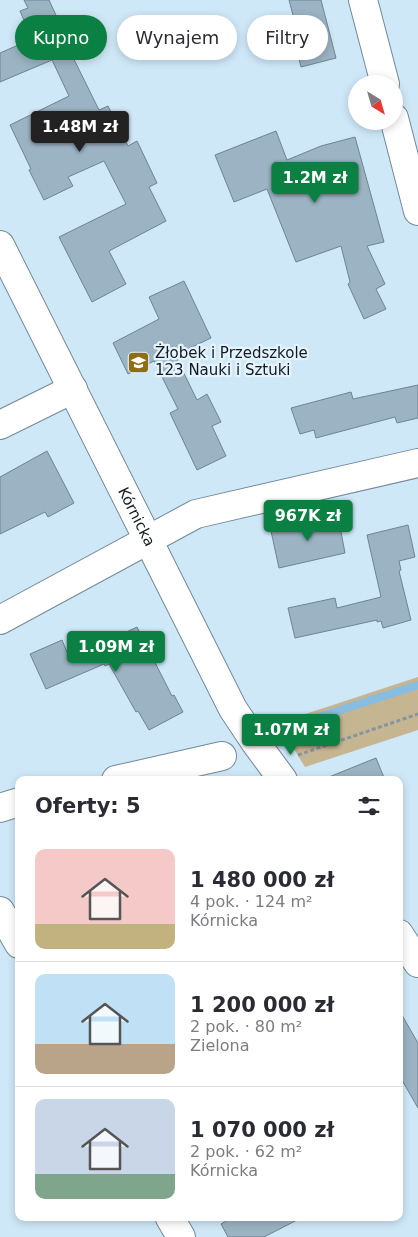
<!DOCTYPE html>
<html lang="pl">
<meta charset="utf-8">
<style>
body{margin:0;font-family:"DejaVu Sans",sans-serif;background:#f2f2f3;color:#2b2b33;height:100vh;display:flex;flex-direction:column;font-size:19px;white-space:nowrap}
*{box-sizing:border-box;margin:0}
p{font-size:16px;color:#7c7c81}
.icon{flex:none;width:28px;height:28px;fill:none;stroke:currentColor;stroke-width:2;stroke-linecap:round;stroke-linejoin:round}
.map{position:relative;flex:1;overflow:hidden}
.drawer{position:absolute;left:15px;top:776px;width:388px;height:445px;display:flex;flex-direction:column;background:#fff;border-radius:10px;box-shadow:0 2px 8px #0003}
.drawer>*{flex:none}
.banner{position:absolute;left:15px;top:15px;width:389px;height:45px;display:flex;gap:10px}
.needle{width:32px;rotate:143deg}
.tools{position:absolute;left:348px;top:75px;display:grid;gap:10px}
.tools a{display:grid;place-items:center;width:55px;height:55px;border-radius:50%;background:#fff;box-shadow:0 2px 8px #0003;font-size:25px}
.price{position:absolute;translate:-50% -42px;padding:0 11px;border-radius:5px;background:#0b8043;color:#fff;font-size:16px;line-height:32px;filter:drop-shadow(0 1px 2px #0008)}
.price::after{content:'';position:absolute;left:50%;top:30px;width:15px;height:11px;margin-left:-8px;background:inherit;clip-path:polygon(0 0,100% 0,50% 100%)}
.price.current{background:#222;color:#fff}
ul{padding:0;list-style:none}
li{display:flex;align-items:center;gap:15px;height:125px;padding:0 20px}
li+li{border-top:1px solid #e1e1e2}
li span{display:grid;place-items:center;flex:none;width:140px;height:100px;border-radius:10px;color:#555}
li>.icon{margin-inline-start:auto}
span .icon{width:60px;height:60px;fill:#fffc;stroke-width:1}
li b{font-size:21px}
h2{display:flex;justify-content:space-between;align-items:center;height:60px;padding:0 20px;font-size:21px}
.chip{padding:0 18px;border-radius:22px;background:#fff;box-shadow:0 2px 8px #0003;font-size:18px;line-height:45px}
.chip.current{background:#0b8043;color:#fff}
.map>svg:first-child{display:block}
.green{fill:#c5b590}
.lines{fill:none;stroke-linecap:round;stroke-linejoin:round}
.stream{stroke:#86bde0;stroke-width:8}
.building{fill:#9bb3c3;stroke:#6d8493}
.minor-casing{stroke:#728998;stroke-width:30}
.path{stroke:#8396a2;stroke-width:3;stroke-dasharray:4 2.5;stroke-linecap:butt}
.minor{stroke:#fff;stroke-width:28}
.labels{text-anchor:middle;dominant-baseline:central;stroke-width:4.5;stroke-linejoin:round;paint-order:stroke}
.poi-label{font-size:15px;fill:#121b21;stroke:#e4f3fd;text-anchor:start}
.street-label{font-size:15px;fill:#121b21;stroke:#e4f3fd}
</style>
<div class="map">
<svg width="418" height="1237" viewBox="0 0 418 1237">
<rect width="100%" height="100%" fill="#cfe8f8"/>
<!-- green -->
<path class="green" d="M 418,677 L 418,730 L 305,767 L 278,723 Z"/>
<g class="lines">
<!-- stream -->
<path class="stream" d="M 291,726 L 418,685"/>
</g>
<!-- building -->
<path class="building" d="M 24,0 L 49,0 L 61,26 L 58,27 L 99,110 L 108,106 L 128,146 L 137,141 L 157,183 L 149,187 L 166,221 L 109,251 L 126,284 L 92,302 L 59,237 L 126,204 L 104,161 L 68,177 L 73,186 L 44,200 L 29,170 L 31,169 L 10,125 L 69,96 L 52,60 L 0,82 L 0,53 L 32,39 L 20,11 L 28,8 Z
M 289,0 L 321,0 L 336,58 L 301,67 L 294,39 L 299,38 Z
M 276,131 L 287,160 L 321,146 L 355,137 L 384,242 L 367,246 L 385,284 L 376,289 L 386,309 L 364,319 L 348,284 L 350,282 L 341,246 L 296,262 L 267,189 L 234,202 L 215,155 Z
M 184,281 L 211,338 L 175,355 L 197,400 L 207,394 L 221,422 L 212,426 L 226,456 L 197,470 L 170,413 L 178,409 L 154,361 L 128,374 L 113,343 L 159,319 L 149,297 Z
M 418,385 L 418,418 L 397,423 L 395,417 L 316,438 L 314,430 L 300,434 L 291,408 L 351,392 L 353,399 Z
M 47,451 L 74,503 L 48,517 L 45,512 L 0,534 L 0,477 Z
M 338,516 L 345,553 L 279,568 L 271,531 Z
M 408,525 L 415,557 L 399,561 L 401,570 L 399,571 L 411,620 L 383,628 L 381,621 L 377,622 L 377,620 L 295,638 L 288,608 L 335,598 L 337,608 L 381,597 L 367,535 Z
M 137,627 L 172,696 L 174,695 L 183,712 L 149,730 L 138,711 L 136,712 L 109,664 L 105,666 L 104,664 L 46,689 L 30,654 L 62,640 L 70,659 Z
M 376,758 L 385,780 L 324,780 L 324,779 Z
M 399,1010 L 418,1043 L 418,1108 L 399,1075 Z
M 231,1218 L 301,1218 L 264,1237 L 228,1237 L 221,1224 Z"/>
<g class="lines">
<defs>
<g id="minor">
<path d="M 363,0 L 385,84"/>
<path d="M 394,118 L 418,211"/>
<path id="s1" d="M 0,245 L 233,709 L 255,742 L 283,780"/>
<path d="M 0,425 L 73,389"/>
<path d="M 0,620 L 196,514 L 418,463"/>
<path d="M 116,780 L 222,756"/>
<path d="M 0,808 L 19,802"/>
<path d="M 0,911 L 19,944"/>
<path d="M 399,934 L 418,963"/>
<path d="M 170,1218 L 181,1237"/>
</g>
</defs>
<!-- minor casing -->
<use href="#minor" class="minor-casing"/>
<!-- path -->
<path class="path" d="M 298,755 L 418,714"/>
<!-- minor -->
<use href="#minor" class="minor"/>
</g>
<!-- icons -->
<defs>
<symbol id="school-square" viewBox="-11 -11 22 22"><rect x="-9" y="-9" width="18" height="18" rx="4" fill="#8f6e13" stroke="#e4f3fd"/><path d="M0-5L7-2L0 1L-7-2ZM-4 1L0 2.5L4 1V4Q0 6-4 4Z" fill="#fff"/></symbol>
</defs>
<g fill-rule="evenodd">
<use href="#school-square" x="126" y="350" width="25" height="25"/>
</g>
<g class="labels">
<!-- poi labels -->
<g class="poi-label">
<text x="155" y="353">Żłobek i Przedszkole<tspan x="155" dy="17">123 Nauki i Sztuki</tspan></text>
</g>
<!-- street labels -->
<g class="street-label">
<text stroke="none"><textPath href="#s1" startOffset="304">Kórnicka</textPath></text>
</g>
</g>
</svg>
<div class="tools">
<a><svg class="needle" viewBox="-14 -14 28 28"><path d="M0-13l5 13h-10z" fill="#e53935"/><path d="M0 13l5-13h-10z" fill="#7c7c81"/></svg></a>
</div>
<b class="price current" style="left:80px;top:153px">1.48M zł</b>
<b class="price" style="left:315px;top:204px">1.2M zł</b>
<b class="price" style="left:308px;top:542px">967K zł</b>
<b class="price" style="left:116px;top:673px">1.09M zł</b>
<b class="price" style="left:291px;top:756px">1.07M zł</b>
<div class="banner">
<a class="chip current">Kupno</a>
<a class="chip">Wynajem</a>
<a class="chip">Filtry</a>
</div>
<section class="drawer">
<h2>Oferty: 5<svg class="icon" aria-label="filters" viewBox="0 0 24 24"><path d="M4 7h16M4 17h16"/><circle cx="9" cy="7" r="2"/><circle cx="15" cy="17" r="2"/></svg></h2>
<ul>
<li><span style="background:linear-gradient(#f6c9c9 75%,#c2b280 0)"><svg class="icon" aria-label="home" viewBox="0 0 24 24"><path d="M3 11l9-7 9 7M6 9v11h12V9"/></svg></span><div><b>1 480 000 zł</b><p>4 pok. · 124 m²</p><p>Kórnicka</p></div></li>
<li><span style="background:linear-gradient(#bfe0f5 70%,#b9a48a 0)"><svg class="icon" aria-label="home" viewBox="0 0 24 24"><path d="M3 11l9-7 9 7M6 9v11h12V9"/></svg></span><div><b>1 200 000 zł</b><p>2 pok. · 80 m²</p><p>Zielona</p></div></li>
<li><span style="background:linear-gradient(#c9d6e8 75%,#7fa58c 0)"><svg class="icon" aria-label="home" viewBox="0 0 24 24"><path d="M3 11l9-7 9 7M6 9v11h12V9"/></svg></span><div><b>1 070 000 zł</b><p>2 pok. · 62 m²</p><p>Kórnicka</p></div></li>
</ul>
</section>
</div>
